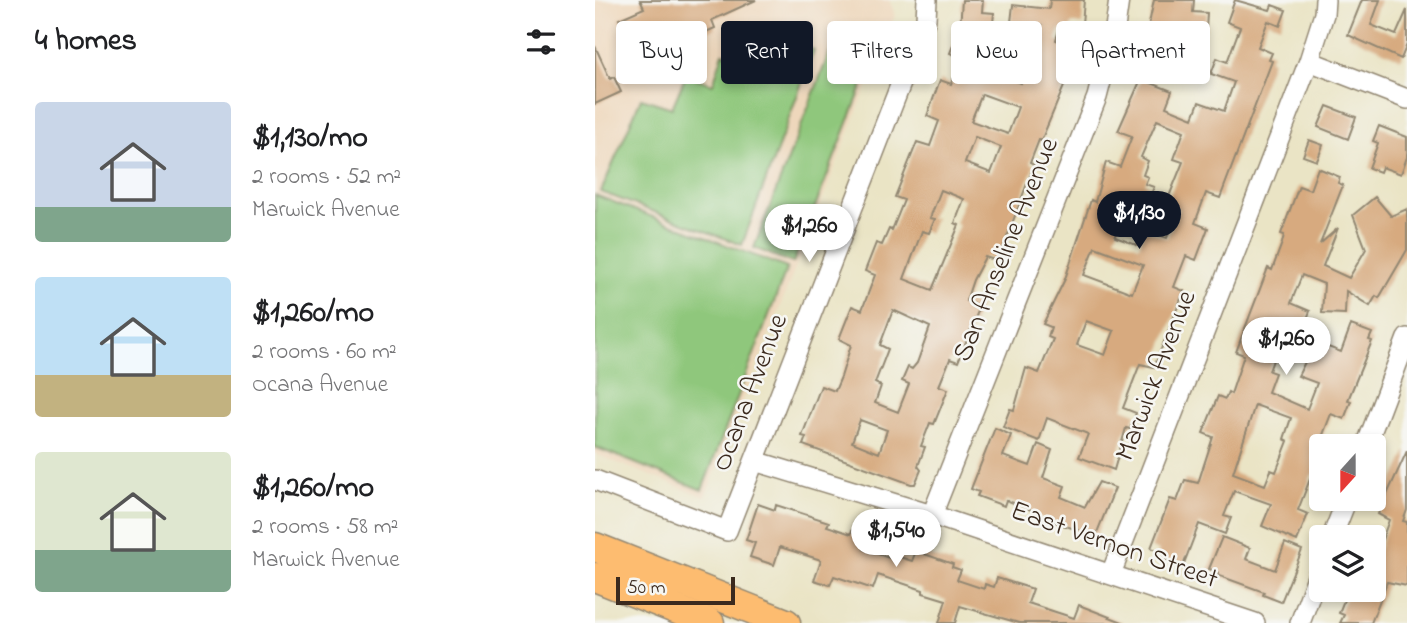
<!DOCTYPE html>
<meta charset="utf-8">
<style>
body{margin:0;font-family:"Indie Flower",sans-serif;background:#f6f6f6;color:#202124;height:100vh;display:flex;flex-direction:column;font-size:26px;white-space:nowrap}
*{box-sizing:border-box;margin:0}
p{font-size:23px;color:#757577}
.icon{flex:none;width:38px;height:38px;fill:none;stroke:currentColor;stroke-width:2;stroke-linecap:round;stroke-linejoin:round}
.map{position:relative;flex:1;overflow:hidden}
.panel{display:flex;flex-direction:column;background:#fff;width:595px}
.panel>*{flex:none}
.banner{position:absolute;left:21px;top:21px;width:665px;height:63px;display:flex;gap:14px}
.needle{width:46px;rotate:201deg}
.fabs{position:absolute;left:714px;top:434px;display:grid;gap:14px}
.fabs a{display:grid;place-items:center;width:77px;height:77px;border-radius:7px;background:#fff;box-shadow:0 4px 10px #0003;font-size:35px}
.scale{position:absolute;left:21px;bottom:18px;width:119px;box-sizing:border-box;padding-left:7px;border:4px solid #3b2a1e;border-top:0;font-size:19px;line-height:24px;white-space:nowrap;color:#3b2a1e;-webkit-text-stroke:5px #f6f6f2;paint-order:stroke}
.price{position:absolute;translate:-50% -60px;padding:0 16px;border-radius:24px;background:#fff;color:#222;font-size:23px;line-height:46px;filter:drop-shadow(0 2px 4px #0008)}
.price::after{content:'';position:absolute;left:50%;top:42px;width:21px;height:16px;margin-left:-10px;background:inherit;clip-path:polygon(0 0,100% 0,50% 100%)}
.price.on{background:#111827;color:#fff}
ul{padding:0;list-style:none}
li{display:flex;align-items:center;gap:21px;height:175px;padding:0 35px}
li span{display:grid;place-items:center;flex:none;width:196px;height:140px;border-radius:7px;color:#555}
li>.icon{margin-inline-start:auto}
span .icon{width:84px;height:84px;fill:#fffc;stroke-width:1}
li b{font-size:30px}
h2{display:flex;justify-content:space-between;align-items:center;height:84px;padding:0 35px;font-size:30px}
.tag{padding:0 24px;border-radius:7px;background:#fff;box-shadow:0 4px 10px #0003;font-size:24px;line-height:63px}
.tag.on{background:#111827;color:#fff}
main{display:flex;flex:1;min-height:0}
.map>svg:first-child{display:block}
.built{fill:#eed7bb}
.green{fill:#8fc77b;stroke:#65784c;stroke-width:2}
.building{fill:#d7aa7f;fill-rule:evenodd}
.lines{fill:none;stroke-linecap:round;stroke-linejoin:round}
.minor-casing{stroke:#928772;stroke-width:22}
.highway-casing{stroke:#928772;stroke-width:31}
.minor{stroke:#fff;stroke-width:19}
.highway{stroke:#fdbc70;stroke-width:28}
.labels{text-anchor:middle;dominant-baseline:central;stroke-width:5;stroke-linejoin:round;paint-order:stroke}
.street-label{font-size:28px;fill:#3b2a1e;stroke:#f6f6f2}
</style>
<main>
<section class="panel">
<h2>4 homes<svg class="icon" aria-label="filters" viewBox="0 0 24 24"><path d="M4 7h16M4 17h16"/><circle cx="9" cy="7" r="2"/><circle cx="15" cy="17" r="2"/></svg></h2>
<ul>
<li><span style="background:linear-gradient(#c9d6e8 75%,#7fa58c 0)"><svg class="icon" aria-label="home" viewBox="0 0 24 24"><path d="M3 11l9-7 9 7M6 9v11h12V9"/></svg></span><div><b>$1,130/mo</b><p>2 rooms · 52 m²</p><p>Marwick Avenue</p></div></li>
<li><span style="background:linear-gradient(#bfe0f5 70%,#c2b280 0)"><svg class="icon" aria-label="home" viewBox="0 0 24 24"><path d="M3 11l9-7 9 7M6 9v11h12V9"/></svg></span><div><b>$1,260/mo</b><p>2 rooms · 60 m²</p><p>Ocana Avenue</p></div></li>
<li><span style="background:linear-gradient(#dfe7d0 70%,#7fa58c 0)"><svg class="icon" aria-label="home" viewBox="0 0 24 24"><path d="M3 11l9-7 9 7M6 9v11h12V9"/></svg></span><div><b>$1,260/mo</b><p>2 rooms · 58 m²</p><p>Marwick Avenue</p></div></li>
</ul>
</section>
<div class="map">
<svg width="812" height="623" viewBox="0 0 812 623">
<rect width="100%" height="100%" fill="#f6f6f2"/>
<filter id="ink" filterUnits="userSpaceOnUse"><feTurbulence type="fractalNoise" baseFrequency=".0143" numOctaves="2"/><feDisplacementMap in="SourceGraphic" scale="14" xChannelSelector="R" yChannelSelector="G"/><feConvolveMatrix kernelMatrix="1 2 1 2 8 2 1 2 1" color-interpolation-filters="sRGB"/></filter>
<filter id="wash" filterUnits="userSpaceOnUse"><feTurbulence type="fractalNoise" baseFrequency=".00686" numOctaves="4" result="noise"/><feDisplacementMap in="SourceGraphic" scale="28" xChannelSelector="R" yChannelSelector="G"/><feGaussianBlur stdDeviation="1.57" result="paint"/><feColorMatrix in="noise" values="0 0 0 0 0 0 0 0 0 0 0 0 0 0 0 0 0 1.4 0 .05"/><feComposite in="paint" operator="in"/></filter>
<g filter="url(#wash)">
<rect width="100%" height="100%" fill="#eae4c5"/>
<!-- built -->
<path class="built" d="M 0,0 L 294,0 L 300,15 L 110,497 L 0,454 Z"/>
<!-- green -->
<path class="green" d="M 168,32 L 219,50 L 147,245 L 6,192 L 46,98 L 77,108 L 91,75 L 118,84 L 128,53 L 156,62 Z
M 240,38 L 280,54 L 198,263 L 159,248 Z
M 0,195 L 192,268 L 107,490 L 0,447 Z"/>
<g id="blocks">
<!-- building -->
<path class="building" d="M 45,0 L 161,0 L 117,20 L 120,28 L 44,62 L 24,19 L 49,8 Z
M 367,0 L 388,0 L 387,12 L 399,13 L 395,53 L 401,55 L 394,71 L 426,83 L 431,69 L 434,70 L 447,25 L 416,22 L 418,5 L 454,9 L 455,0 L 489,0 L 487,24 L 477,23 L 474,32 L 464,30 L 461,40 L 471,44 L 467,57 L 479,60 L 475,72 L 446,141 L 444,140 L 435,163 L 439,165 L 403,261 L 390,257 L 378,280 L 371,301 L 385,306 L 363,362 L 355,359 L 344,386 L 353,389 L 339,424 L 335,423 L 326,446 L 330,447 L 323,466 L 326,470 L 320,484 L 316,484 L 208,445 L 211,437 L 207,436 L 226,386 L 240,391 L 246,377 L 256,345 L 244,339 L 257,306 L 267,310 L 280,275 L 270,271 L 281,243 L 287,245 L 294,229 L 297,230 L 309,200 L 300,197 L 322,142 L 335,146 L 344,121 L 332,116 L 345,80 L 356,84 L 366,58 L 355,53 L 365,28 ZM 387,94 L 423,107 L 413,134 L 376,121 ZM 380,137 L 406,147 L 396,173 L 370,163 ZM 346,190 L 369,199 L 360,223 L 364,225 L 337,290 L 309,279 L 327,231 L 334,233 L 340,219 L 335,218 ZM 298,310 L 335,327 L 322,363 L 317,369 L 313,367 L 307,381 L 314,384 L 303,412 L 280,403 L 286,386 L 280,383 L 293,349 L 285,345 ZM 265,420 L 292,430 L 284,453 L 257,442 Z
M 559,0 L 599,0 L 598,12 L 612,13 L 611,30 L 593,28 L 587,59 L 608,63 L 605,77 L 553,67 L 560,50 L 549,48 Z
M 640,0 L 675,10 L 677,5 L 691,10 L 685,26 L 673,21 L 663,47 L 677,53 L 674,60 L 677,61 L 625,198 L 611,193 L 600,223 L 613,228 L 601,260 L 591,256 L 579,287 L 589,291 L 559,367 L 545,364 L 528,408 L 541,413 L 535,429 L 531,428 L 519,470 L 484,457 L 493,434 L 452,418 L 444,441 L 408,427 L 415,409 L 419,410 L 431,368 L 444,373 L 458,339 L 453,337 L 456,327 L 448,324 L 470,279 L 496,200 L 500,202 L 511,162 L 525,167 L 537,136 L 523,131 L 546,79 L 577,91 L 571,107 L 598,118 L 604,102 L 629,111 L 639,82 L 616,74 L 622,58 L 632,62 L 645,27 L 632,22 ZM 562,120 L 589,131 L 579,159 L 588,162 L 571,204 L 584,209 L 572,238 L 550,230 L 544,246 L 520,237 L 532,208 L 548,214 L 559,187 L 550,184 L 553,177 L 548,175 L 553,161 L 546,157 ZM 500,247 L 548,265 L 537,293 L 489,275 ZM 491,321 L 519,331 L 510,355 L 482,345 Z
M 767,0 L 785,0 L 776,25 L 801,35 L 812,10 L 812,44 L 806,59 L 753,35 Z
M 0,46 L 15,79 L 19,77 L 26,92 L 0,104 Z
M 732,106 L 761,117 L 753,139 L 723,127 Z
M 784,126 L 812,137 L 812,157 L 806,174 L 787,167 L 785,172 L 774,168 L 783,143 L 778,141 Z
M 714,140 L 728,145 L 722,161 L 708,156 Z
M 723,168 L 745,177 L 743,183 L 748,185 L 725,244 L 743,228 L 728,266 L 754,278 L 771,249 L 758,215 L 780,197 L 796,216 L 812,209 L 812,250 L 784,298 L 781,296 L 775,306 L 751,291 L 750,314 L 727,313 L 729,284 L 707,275 L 696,303 L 715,311 L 709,327 L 693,321 L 690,328 L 677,323 L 667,346 L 681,352 L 674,371 L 680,373 L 673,392 L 712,409 L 722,383 L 703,376 L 720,342 L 746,352 L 756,325 L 777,333 L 774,340 L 777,341 L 753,400 L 756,401 L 749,419 L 736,414 L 726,440 L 726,478 L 717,474 L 703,510 L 713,514 L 702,541 L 667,526 L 676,504 L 639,491 L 629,516 L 636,518 L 630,534 L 604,524 L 588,566 L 562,556 L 564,551 L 556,548 L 575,499 L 582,501 L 590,480 L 603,483 L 618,437 L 608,433 L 623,396 L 630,399 L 633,392 L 636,394 L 649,355 L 641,352 L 673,268 L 677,270 L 687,243 L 689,235 L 686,234 L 704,186 L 715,190 ZM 660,405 L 696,418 L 689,439 L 693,441 L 681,472 L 676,470 L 670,485 L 638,473 Z
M 400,428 L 416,435 L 408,456 L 435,466 L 443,444 L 457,450 L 448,478 L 470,486 L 466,497 L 490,507 L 504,482 L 520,488 L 499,540 L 481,533 L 483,530 L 438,515 L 439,511 L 411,500 L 409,506 L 382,496 L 384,492 L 376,489 Z
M 812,451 L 812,510 L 808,521 L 812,522 L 812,586 L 792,582 L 776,623 L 745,623 L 749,615 L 744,613 L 753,590 L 779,596 L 779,562 L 794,520 L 783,514 Z
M 163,504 L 180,510 L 181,505 L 234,522 L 232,526 L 256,534 L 257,530 L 272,535 L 269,549 L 294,558 L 295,554 L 317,561 L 321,551 L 358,564 L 357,567 L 366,570 L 362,580 L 389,589 L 390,584 L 399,587 L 402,578 L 438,589 L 433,603 L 479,618 L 484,605 L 530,623 L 424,623 L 365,606 L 360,623 L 344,623 L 351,600 L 328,593 L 328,590 L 283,575 L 278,589 L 239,576 L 235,585 L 219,580 L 226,560 L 185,547 L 179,565 L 155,557 L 160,543 L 151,540 Z
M 627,537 L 655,548 L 651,559 L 680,570 L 690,543 L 707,550 L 686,602 L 668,595 L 669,592 L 622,575 L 623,572 L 614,569 Z"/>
</g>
</g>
<g filter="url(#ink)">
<use href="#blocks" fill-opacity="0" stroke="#928772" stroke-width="2"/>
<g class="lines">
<defs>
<path id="minor" d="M 714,61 L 812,99
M 771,446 L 812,338
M 160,461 L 337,515 L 660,623
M 0,480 L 132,531 L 331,19 L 332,0
M 337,515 L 502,97 L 520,28 L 524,0
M 737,537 L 752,499
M 516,574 L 714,61 L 729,14 L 730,0
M 705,623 L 726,566"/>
<path id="highway" d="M 0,547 L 191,623
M 0,577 L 115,623"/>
</defs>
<!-- minor casing -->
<use href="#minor" class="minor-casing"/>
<!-- highway casing -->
<use href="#highway" class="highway-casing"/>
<!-- minor -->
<use href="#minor" class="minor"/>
<!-- highway -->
<use href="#highway" class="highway"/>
</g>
</g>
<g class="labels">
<!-- street labels -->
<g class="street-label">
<text transform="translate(412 250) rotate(-68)">San Anseline Avenue</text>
<text transform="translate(562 376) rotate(-69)">Marwick Avenue</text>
<text transform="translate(156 393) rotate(-69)">Ocana Avenue</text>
<text transform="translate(519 546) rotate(19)">East Vernon Street</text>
</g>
</g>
</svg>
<div class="fabs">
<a><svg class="needle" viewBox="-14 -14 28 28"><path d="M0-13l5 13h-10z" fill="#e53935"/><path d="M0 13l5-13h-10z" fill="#757577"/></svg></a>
<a><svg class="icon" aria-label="layers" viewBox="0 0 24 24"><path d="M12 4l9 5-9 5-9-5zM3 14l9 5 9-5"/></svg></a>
</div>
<div class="scale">50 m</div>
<b class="price on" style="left:544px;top:251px">$1,130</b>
<b class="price" style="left:214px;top:264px">$1,260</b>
<b class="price" style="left:691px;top:377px">$1,260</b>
<b class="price" style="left:301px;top:569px">$1,540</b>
<div class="banner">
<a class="tag">Buy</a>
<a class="tag on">Rent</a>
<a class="tag">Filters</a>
<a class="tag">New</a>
<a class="tag">Apartment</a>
</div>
</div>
</main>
